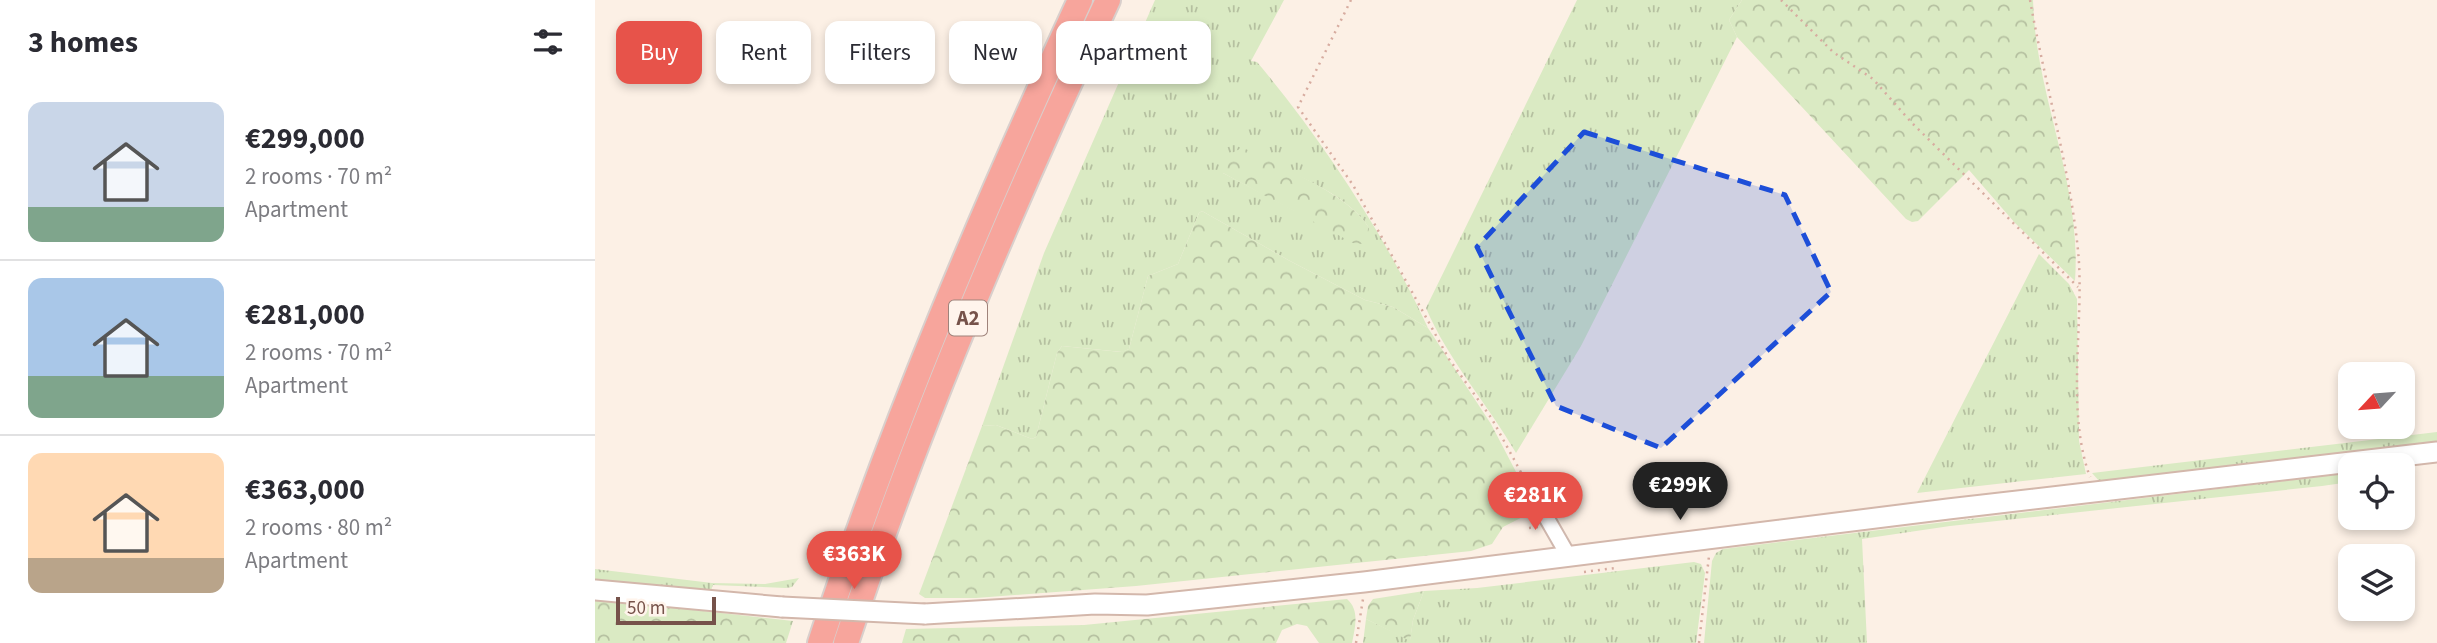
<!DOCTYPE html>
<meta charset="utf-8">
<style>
body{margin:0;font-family:"Source Sans 3",sans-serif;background:#f2f2f3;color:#2b2b33;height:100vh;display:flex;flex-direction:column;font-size:26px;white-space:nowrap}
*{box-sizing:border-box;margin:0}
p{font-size:23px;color:#7c7c81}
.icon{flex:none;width:38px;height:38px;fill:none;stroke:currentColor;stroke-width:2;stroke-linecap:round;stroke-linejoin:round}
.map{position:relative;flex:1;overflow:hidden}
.side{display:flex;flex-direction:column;background:#fff;width:595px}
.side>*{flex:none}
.guide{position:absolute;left:21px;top:21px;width:665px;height:63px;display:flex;gap:14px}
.needle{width:46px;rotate:244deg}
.tools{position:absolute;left:1743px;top:362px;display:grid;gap:14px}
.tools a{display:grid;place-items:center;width:77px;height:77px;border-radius:14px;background:#fff;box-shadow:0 4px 10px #0003;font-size:35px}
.scale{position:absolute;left:21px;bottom:18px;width:100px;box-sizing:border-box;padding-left:7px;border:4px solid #76524a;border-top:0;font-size:19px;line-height:24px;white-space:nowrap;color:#76524a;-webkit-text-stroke:5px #fff4ec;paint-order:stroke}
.price{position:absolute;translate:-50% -60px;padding:0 16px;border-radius:24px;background:#e7534a;color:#fff;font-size:23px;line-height:46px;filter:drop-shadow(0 2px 4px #0008)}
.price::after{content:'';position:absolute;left:50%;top:42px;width:21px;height:16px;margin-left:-10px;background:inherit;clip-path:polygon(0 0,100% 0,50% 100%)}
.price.on{background:#222;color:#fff}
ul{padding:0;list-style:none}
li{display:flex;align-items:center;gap:21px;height:175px;padding:0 28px}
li+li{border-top:2px solid #e1e1e2}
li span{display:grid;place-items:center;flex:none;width:196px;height:140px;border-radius:14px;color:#555}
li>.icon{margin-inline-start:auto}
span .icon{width:84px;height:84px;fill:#fffc;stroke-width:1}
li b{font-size:30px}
h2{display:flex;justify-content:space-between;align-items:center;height:84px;padding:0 28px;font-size:30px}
.pill{padding:0 24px;border-radius:14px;background:#fff;box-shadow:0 4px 10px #0003;font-size:24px;line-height:63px}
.pill.on{background:#e7534a;color:#fff}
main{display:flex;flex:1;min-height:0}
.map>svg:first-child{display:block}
.grass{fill:url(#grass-tufts);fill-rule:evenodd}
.forest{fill:url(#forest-crowns)}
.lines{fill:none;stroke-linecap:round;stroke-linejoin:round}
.street-casing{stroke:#d0b8ae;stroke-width:18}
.secondary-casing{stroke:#d3b7ab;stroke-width:23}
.highway-casing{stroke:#d9cfcc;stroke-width:28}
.path{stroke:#d7aca0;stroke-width:2.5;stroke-dasharray:2 5;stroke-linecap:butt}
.street{stroke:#fff;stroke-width:14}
.secondary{stroke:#fff;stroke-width:19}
.highway{stroke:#f7a59c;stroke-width:24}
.secondary-bridge-casing{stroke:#d3b7ab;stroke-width:23;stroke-linecap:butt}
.secondary-bridge{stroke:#fff;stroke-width:19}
.marked{fill:#1d4ed8;fill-opacity:0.2;stroke:#1d4ed8;stroke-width:5;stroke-dasharray:14 9;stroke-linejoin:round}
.labels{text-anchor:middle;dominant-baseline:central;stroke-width:5;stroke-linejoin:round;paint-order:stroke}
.shield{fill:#fff4ec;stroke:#9f837b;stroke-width:2}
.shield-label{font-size:21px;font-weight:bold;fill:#76524a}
</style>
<main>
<section class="side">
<h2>3 homes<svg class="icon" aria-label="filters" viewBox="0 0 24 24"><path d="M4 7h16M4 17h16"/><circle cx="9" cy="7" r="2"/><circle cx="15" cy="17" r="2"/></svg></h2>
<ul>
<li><span style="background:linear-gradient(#c9d6e8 75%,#7fa58c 0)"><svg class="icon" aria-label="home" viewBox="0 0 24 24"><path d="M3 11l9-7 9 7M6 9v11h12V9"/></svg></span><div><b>€299,000</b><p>2 rooms · 70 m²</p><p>Apartment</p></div></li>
<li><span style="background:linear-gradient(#a9c7e8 70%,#7fa58c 0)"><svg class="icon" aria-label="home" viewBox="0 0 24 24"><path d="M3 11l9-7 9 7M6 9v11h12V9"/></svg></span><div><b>€281,000</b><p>2 rooms · 70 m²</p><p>Apartment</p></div></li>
<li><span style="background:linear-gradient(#ffd9b3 75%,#b9a48a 0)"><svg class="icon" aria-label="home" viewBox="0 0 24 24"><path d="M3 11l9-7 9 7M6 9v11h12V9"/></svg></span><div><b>€363,000</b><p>2 rooms · 80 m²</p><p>Apartment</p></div></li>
</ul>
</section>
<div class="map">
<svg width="1842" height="643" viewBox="0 0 1842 643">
<defs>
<pattern id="grass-tufts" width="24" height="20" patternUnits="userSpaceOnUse" patternTransform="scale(1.75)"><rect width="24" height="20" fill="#daeac3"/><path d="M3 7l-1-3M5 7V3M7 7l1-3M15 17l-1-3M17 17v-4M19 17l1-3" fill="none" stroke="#b5c0a0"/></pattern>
<pattern id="forest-crowns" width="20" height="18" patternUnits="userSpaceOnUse" patternTransform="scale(1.75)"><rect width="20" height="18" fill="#daeac3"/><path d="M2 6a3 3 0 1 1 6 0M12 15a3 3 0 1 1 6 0" fill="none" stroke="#b5c0a0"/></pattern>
</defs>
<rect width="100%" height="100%" fill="#fcf0e5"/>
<!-- grass -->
<path class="grass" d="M 560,0 L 689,0 L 656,61 L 662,62 C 728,141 790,235 833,328 L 798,307 L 770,300 L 695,261 L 607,211 L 604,213 L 583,264 L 553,276 L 534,349 L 527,352 L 467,346 L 462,353 L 441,437 L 437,439 L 401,425 L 387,426 L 449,253 ZM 676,163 C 708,178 755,197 774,228 L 738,231 L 628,173 Z
M 982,0 L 1147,0 L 1134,20 L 1142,37 L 986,346 L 921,453 C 892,403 853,360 831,308 Z
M 1444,254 L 1474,284 L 1482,299 L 1484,441 L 1491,474 L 1322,493 Z
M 1842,432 L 1842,443 L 1655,467 L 1651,463 L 1645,464 L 1644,467 L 1505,482 L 1497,473 Z
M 1755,473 L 1755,482 L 1727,486 L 1355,526 L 1267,539 L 1272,643 L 1109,643 L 1117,561 L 1121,553 L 1128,549 Z
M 1099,562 L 1106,564 L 1110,573 L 1101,643 L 768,643 L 771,619 L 815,640 L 818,620 L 829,591 L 882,588 Z
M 0,569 L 117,583 L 170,584 L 204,578 L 197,587 L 191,588 L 118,585 L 115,592 L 0,580 Z"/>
<!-- forest -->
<path class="forest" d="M 1147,0 L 1438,0 C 1440,95 1487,182 1480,281 L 1420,223 L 1374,170 L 1323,221 L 1317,222 L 1311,219 L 1142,37 L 1134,20 Z
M 649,148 C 686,169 752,192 774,228 L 772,240 L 767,244 L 758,243 L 628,173 C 632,159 635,151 649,148 Z
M 607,211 L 695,261 L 770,300 L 798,307 L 833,328 L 896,424 L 941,510 L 908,527 L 897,544 L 876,551 L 541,586 L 381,598 L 330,598 L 324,594 L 387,426 L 401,425 L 437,439 L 441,437 L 462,353 L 467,346 L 526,352 L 534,349 L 553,276 L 583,264 L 604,213 Z
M 829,591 L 818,620 L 815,641 L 771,619 L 773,606 L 778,599 Z
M 0,599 L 198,621 L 191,643 L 0,643 Z
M 752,599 C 765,610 760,628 757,643 L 724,643 L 712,626 L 702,624 L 687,630 L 681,643 L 307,643 L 311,629 L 489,625 Z"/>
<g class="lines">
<defs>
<path id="street" d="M 935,489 L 974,557"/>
<path id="secondary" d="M 0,590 L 187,607
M 330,614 L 500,604 L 552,605 L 769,582 L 1353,509 L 1842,452"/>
<path id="highway" d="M 225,643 C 297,423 388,210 485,0
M 251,643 C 323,424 415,209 513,0"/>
</defs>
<!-- street casing -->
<use href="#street" class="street-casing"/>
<!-- secondary casing -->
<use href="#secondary" class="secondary-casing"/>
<!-- highway casing -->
<use href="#highway" class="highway-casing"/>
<!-- path -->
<path class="path" d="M 756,0 L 703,107 L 758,185 L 854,359 L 897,419 L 928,476
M 1186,0 L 1238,52 L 1278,79 L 1317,123 L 1483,287
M 1435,0 C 1450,84 1474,165 1483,250 C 1490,321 1470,409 1495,477
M 934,528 L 943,527
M 989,572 L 1020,568
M 761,643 L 768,599
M 1104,643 L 1114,556"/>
<!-- street -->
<use href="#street" class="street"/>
<!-- secondary -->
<use href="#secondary" class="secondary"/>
<!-- highway -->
<use href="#highway" class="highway"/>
<defs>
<path id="secondary-bridge" d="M 187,607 L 330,614"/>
</defs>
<!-- secondary-bridge casing -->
<use href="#secondary-bridge" class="secondary-bridge-casing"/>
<!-- secondary-bridge -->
<use href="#secondary-bridge" class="secondary-bridge"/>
</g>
<!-- marked area -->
<path class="marked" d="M 989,132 L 1190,195 L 1236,292 L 1066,448 L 961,406 L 882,247 Z"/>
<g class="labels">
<!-- shield labels -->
<rect class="shield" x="354" y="300.5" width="38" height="35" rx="5"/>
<g class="shield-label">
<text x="373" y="318">A2</text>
</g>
</g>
</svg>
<div class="tools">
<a><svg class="needle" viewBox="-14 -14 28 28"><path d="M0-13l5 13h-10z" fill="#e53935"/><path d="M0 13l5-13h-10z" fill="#7c7c81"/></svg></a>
<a><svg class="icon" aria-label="locate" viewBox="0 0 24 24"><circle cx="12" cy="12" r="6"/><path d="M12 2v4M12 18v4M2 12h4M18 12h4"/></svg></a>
<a><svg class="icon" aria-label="layers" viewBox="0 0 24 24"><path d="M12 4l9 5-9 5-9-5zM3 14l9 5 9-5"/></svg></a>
</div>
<div class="scale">50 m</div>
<b class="price on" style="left:1085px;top:522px">€299K</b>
<b class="price" style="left:940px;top:532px">€281K</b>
<b class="price" style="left:259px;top:591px">€363K</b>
<div class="guide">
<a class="pill on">Buy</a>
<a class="pill">Rent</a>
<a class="pill">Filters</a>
<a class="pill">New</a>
<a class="pill">Apartment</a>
</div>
</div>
</main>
